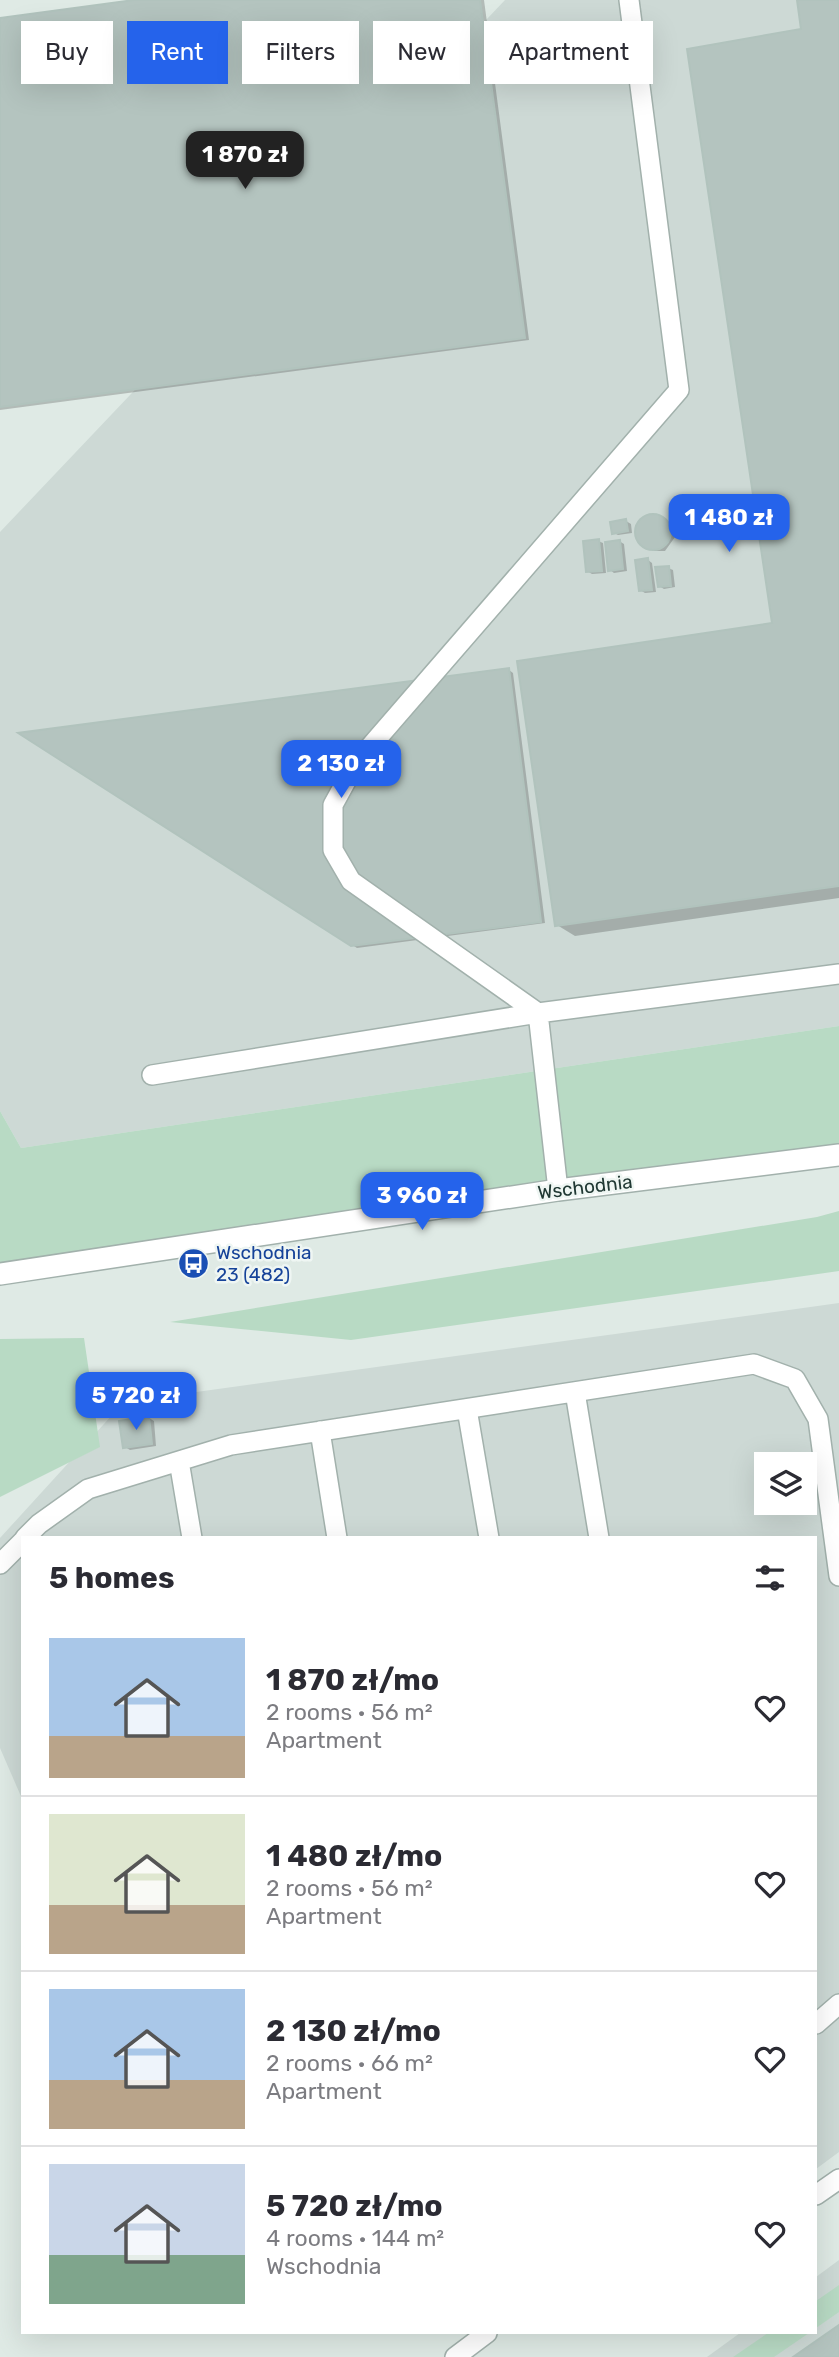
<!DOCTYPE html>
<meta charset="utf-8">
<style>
body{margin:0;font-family:Rubik,sans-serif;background:#f2f2f3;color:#2b2b33;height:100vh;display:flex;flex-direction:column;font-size:26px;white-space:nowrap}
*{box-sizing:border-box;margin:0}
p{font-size:23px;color:#7c7c81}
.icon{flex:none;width:38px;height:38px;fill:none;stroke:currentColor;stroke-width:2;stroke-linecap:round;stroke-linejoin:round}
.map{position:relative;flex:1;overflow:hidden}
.panel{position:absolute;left:21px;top:1536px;width:796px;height:798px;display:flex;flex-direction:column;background:#fff;border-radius:0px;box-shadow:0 7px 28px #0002}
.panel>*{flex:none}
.hud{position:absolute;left:21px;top:21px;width:798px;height:63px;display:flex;gap:14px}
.controls{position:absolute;left:754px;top:1452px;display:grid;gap:14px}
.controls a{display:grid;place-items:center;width:63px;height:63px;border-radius:0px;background:#fff;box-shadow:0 7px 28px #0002;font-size:35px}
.price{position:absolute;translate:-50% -60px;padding:0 16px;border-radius:14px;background:#2563eb;color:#fff;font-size:23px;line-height:46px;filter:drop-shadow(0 2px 4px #0008)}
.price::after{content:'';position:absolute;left:50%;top:42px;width:21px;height:16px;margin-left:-10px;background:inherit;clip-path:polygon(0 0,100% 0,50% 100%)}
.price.selected{background:#222;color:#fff}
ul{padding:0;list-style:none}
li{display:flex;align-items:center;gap:21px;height:175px;padding:0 28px}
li+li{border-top:2px solid #e1e1e2}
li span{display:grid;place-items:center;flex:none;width:196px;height:140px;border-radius:0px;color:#555}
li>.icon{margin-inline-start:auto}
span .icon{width:84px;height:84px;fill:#fffc;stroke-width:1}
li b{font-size:30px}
h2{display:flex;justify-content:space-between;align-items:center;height:84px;padding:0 28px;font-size:30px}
.chip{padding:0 24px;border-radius:0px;background:#fff;box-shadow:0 7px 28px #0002;font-size:24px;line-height:63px}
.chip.selected{background:#2563eb;color:#fff}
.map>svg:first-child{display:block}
.built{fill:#cdd9d5;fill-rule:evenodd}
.green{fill:#b8dac4}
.shadow{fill:#0003}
.building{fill:#b4c4bf;stroke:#b1c3bd;stroke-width:2}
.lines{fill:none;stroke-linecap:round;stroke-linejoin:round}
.service-casing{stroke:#a2b1ac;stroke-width:22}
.tertiary-casing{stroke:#a2b1ac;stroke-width:24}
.service{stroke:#fff;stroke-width:19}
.tertiary{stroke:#fff;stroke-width:21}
.labels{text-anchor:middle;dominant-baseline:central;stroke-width:5;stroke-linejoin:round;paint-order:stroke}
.street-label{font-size:19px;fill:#213934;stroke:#eff6f3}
.transit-label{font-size:19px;fill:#164399;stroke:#eff6f3;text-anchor:start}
</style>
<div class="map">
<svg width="839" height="2357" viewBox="0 0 839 2357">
<rect width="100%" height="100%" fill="#dfeae5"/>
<!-- built -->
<path class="built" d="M 505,0 L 839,0 L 839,1026 L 21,1148 L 0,1111 L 0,532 Z
M 839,1303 L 839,2152 L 816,2169 L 816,1538 L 23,1538 L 23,1801 L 0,1748 L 0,1538 L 124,1402 ZM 766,1465 L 805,1465 L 805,1503 L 766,1503 Z
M 839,2260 L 839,2357 L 707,2357 L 740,2333 L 816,2333 L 816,2277 Z"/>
<!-- green -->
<path class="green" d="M 839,1026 L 839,1155 L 0,1274 L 0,1111 L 21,1148 Z
M 839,1211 L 839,1271 L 351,1340 L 170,1322 L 817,1217 Z
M 84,1338 L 100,1447 L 0,1497 L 0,1339 Z
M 839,2285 L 839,2312 L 816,2328 L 816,2301 Z
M 768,2333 L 809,2333 L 774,2357 L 733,2357 Z"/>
<!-- shadow -->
<path class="shadow" d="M 147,0 L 484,0 L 529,340 L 0,410 L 0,20 Z
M 798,0 L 839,0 L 839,898 L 575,936 L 557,925 L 774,624 L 803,31 Z
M 648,516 L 659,516 L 673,527 L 675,537 L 665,551 L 654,551 L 639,542 L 637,526 L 639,521 Z
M 626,521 L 631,524 L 632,533 L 618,535 L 614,533 Z
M 691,522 L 695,524 L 697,536 L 687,538 L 682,535 Z
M 598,541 L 603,543 L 606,573 L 592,574 L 587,571 Z
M 619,541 L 624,544 L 627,571 L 614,573 L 610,570 Z
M 648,560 L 652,563 L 656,592 L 645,593 L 640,590 Z
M 668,568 L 673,570 L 675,587 L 664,589 L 659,586 Z
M 509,670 L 513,673 L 545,923 L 357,948 L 23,734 Z
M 149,1418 L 154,1421 L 156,1446 L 130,1450 L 125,1447 Z"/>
<!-- building -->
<path class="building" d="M 134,0 L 480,0 L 525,338 L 0,407 L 0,18 Z
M 797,0 L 839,0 L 839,886 L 555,926 L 517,661 L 772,623 L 687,49 L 801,29 Z
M635 532a18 18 0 1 1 36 0a18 18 0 1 1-36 0Z
M 626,519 L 628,531 L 612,534 L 610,522 Z
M 691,520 L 693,534 L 681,536 L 679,521 Z
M 599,539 L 602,571 L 586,572 L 583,541 Z
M 620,540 L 623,569 L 608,571 L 605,542 Z
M 648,558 L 652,590 L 639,591 L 635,560 Z
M 669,566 L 671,586 L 658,587 L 655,567 Z
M 509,668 L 541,922 L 351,946 L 18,733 Z
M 149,1416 L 152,1444 L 123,1448 L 119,1421 Z
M 839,2325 L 839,2357 L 793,2357 Z"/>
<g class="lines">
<defs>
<path id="service" d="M 152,1075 L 538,1013 L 351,881 L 333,850 L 333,805 L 356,763 L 679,390 L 629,0
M 558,1190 L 538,1013 L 839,974
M 575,1392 L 599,1538
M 467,1409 L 489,1538
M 320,1431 L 337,1538
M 179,1461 L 192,1538
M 25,1538 L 39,1524 L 88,1489 L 231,1445 L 754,1364 L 795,1379 L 818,1419 L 839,1576
M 0,1564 L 23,1541
M 816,2024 L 839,2004
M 816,2195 L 839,2179
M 455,2357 L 487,2333"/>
<path id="tertiary" d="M 0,1274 L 558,1190 L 839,1155"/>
</defs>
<!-- service casing -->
<use href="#service" class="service-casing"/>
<!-- tertiary casing -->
<use href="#tertiary" class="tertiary-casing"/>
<!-- service -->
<use href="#service" class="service"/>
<!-- tertiary -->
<use href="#tertiary" class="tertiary"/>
</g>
<!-- icons -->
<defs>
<symbol id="bus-disc" viewBox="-11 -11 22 22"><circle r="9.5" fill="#1a4fb4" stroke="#eff6f3"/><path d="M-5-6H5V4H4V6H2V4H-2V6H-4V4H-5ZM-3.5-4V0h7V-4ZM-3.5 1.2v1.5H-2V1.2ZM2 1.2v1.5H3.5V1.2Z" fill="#fff"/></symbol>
</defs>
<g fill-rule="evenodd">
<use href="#bus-disc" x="176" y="1246" width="35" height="35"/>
</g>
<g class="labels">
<!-- street labels -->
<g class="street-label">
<text transform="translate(585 1187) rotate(-7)">Wschodnia</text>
</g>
<!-- transit labels -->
<g class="transit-label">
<text x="216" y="1252">Wschodnia<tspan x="216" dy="22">23 (482)</tspan></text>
</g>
</g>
</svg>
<div class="controls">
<a><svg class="icon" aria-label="layers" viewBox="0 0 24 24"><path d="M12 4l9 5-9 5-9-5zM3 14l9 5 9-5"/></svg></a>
</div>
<b class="price selected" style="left:245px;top:191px">1 870 zł</b>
<b class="price" style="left:729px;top:554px">1 480 zł</b>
<b class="price" style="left:341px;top:800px">2 130 zł</b>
<b class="price" style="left:422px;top:1232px">3 960 zł</b>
<b class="price" style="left:136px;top:1432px">5 720 zł</b>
<div class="hud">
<a class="chip">Buy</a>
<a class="chip selected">Rent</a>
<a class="chip">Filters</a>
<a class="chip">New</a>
<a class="chip">Apartment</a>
</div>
<section class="panel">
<h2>5 homes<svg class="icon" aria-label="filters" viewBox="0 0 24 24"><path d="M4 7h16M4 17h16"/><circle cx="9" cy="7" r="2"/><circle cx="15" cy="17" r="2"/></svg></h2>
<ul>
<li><span style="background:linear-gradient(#a9c7e8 70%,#b9a48a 0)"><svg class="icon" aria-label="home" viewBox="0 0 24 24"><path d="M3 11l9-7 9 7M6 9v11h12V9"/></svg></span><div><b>1 870 zł/mo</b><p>2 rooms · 56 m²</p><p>Apartment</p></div><svg class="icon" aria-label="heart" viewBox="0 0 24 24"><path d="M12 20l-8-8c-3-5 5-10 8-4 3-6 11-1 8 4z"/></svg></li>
<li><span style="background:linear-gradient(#dfe7d0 65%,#b9a48a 0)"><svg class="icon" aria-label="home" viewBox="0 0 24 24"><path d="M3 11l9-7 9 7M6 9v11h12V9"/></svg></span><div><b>1 480 zł/mo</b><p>2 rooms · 56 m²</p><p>Apartment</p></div><svg class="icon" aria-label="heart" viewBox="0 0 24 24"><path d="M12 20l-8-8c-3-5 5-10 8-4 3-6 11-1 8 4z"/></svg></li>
<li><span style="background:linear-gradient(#a9c7e8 65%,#b9a48a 0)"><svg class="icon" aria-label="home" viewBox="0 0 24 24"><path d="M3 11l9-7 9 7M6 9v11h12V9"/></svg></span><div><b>2 130 zł/mo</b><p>2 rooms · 66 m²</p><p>Apartment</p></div><svg class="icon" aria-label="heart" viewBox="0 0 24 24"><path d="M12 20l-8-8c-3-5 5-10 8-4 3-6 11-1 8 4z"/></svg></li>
<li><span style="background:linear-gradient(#c9d6e8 65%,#7fa58c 0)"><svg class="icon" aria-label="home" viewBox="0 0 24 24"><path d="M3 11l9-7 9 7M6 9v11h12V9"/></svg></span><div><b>5 720 zł/mo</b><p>4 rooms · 144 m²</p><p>Wschodnia</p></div><svg class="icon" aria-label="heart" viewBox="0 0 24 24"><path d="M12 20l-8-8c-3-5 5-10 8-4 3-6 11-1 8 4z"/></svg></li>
</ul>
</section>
</div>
